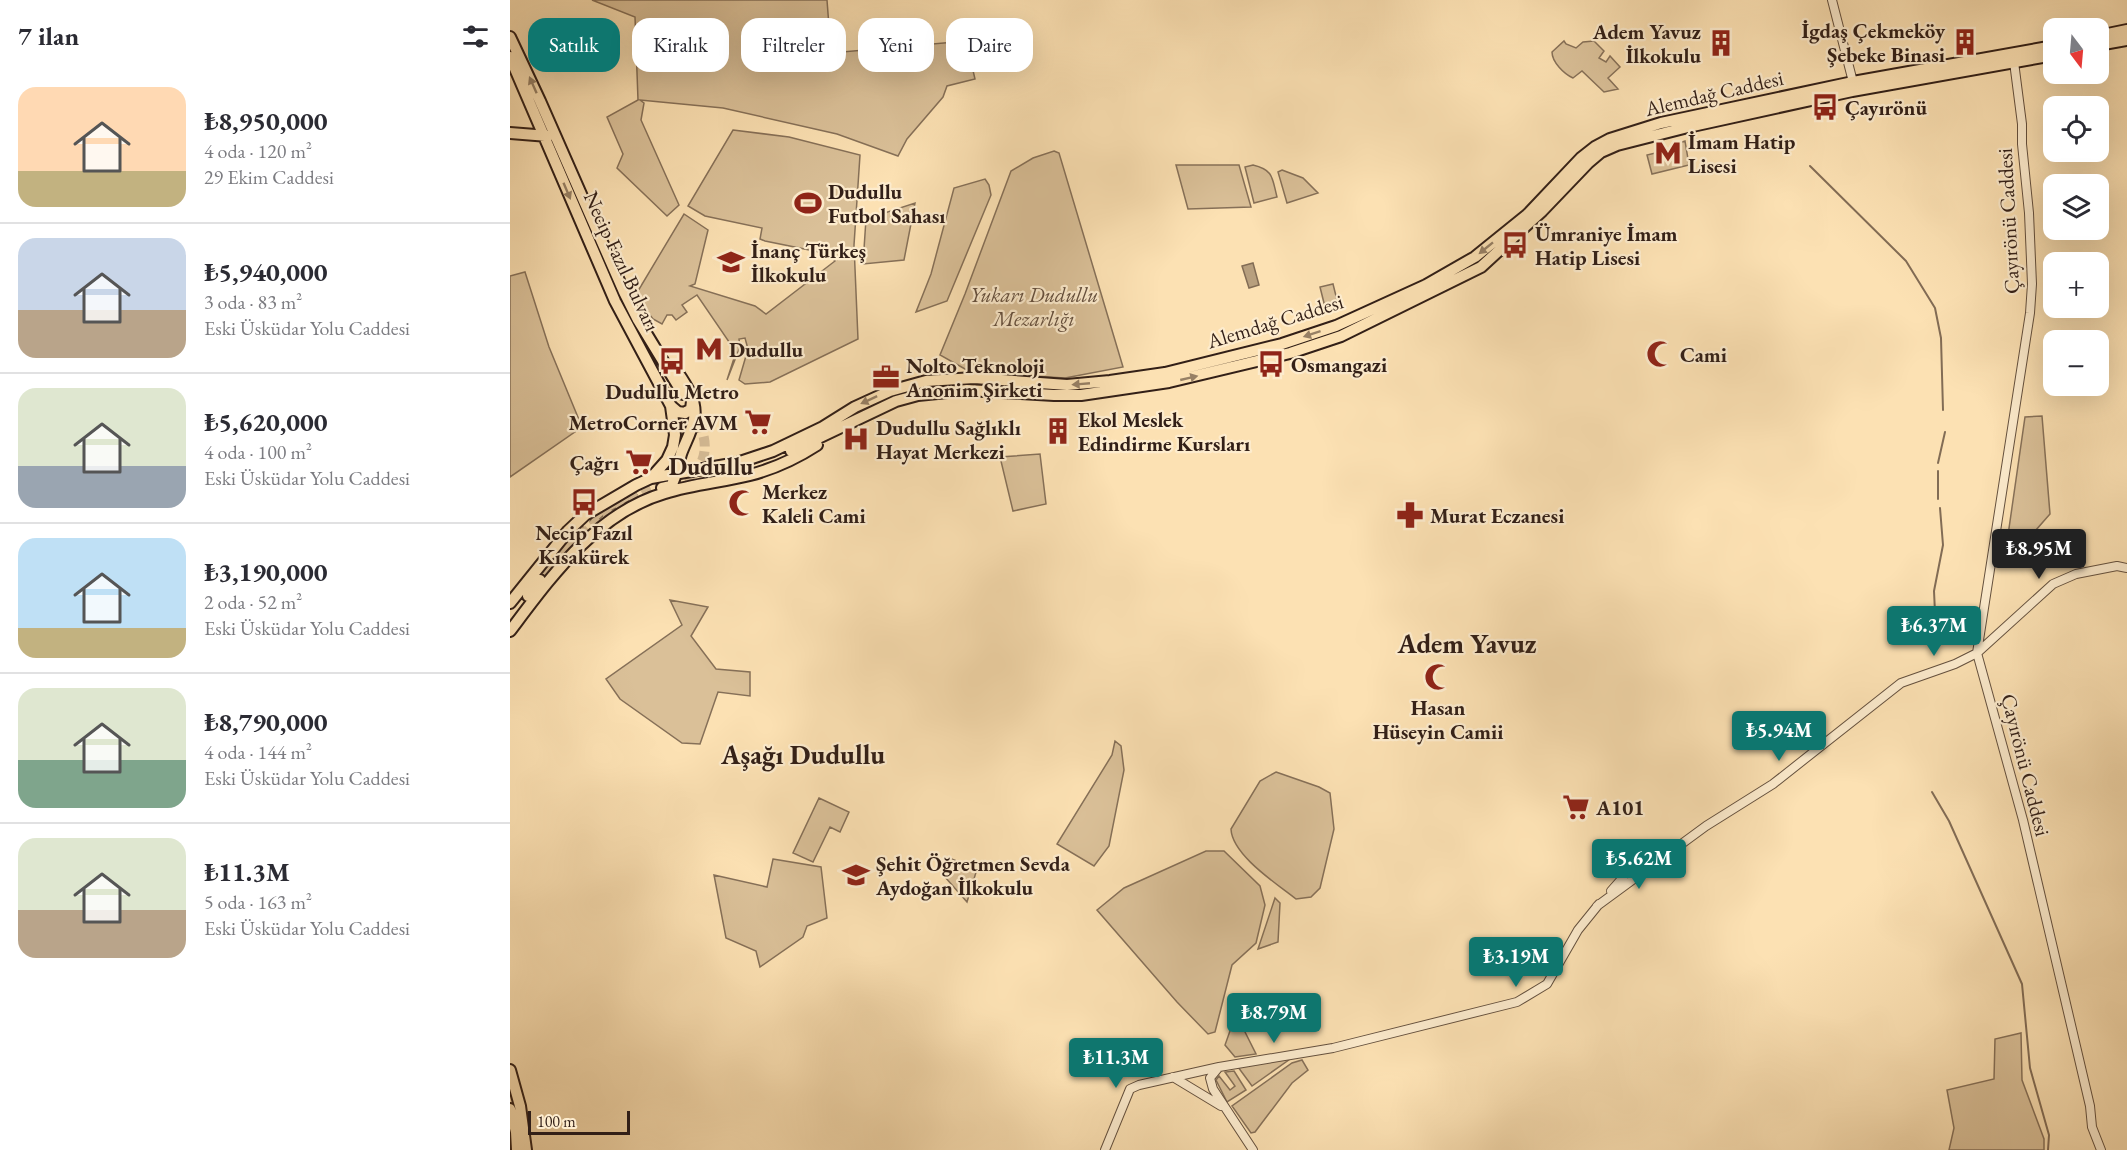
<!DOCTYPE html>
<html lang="tr">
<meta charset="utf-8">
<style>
body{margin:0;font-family:"EB Garamond",serif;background:#f2f2f3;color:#2b2b33;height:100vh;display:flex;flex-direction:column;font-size:22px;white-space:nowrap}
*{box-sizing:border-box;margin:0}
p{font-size:20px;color:#7c7c81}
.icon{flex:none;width:33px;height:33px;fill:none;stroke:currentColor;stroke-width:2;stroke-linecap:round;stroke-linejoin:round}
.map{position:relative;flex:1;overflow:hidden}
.panel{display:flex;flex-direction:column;background:#fff;width:510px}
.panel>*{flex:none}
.banner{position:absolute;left:18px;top:18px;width:570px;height:54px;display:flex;gap:12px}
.needle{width:39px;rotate:164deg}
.controls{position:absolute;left:1533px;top:18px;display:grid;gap:12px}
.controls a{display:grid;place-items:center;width:66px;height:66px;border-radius:12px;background:#fff;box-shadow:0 6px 24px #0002;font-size:30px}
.scale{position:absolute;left:18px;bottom:15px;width:102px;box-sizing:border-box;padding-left:6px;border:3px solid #321f17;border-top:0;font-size:16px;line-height:21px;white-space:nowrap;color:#321f17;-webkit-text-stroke:4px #fdecce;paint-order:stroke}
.price{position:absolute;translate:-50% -51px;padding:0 14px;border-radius:6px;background:#0f766e;color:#fff;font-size:20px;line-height:39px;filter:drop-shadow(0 2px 3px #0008)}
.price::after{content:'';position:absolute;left:50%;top:36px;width:18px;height:14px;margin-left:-9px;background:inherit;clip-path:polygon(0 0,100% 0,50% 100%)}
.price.active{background:#222;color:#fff}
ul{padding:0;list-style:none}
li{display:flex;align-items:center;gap:18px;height:150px;padding:0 18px}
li+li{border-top:2px solid #e1e1e2}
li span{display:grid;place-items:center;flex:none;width:168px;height:120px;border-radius:18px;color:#555}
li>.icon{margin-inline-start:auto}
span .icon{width:72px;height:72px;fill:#fffc;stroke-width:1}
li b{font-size:26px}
h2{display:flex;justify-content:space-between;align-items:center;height:72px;padding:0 18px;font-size:26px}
.pill{padding:0 21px;border-radius:18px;background:#fff;box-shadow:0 6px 24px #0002;font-size:21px;line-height:54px}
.pill.active{background:#0f766e;color:#fff}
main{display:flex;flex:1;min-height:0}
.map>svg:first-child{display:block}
.green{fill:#dac098;stroke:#867058;stroke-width:1.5}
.water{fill:#b79f7e;stroke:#826c55;stroke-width:1.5}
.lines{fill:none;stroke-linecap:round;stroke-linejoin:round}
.stream{stroke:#826c55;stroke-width:2}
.major-tunnel{stroke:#d4ba94;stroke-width:10;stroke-dasharray:10 5;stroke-linecap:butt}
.minor-casing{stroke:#64503e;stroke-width:10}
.major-casing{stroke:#321f17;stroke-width:14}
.minor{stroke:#fdecce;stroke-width:8}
.major{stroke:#fce1b3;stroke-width:10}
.oneway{fill:#978065}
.labels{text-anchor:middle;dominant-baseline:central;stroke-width:4.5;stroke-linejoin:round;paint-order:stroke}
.poi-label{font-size:21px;font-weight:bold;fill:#321f17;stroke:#fdecce;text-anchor:start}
.street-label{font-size:21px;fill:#321f17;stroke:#fdecce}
.park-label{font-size:21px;font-style:italic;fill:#644f3e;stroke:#fdecce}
.quarter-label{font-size:24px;font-weight:bold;fill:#321f17;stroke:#fdecce}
.district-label{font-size:27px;font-weight:bold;fill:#321f17;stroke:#fdecce}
</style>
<main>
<section class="panel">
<h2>7 ilan<svg class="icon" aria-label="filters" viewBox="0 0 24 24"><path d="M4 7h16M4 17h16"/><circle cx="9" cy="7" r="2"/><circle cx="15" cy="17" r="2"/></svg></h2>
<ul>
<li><span style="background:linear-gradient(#ffd9b3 70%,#c2b280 0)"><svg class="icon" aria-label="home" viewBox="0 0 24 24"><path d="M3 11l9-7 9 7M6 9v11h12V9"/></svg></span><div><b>₺8,950,000</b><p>4 oda · 120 m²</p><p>29 Ekim Caddesi</p></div></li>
<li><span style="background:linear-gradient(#c9d6e8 60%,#b9a48a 0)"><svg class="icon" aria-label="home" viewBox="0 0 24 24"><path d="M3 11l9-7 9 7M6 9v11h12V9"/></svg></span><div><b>₺5,940,000</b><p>3 oda · 83 m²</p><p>Eski Üsküdar Yolu Caddesi</p></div></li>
<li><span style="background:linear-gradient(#dfe7d0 65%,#9aa5b1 0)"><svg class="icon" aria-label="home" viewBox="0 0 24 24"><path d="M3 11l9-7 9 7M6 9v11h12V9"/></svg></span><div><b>₺5,620,000</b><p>4 oda · 100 m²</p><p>Eski Üsküdar Yolu Caddesi</p></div></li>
<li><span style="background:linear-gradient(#bfe0f5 75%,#c2b280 0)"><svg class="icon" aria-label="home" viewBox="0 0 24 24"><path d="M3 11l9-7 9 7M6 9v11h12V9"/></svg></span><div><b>₺3,190,000</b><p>2 oda · 52 m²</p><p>Eski Üsküdar Yolu Caddesi</p></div></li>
<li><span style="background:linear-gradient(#dfe7d0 60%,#7fa58c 0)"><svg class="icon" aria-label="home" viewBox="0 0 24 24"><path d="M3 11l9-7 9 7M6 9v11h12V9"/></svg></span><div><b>₺8,790,000</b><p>4 oda · 144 m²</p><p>Eski Üsküdar Yolu Caddesi</p></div></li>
<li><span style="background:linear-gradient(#dfe7d0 60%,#b9a48a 0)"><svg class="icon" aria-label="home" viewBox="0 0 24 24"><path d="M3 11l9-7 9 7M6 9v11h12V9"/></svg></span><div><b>₺11.3M</b><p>5 oda · 163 m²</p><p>Eski Üsküdar Yolu Caddesi</p></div></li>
</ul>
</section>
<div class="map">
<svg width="1617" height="1150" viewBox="0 0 1617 1150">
<rect width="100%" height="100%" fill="#fce1b3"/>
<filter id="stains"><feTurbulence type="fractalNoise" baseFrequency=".00333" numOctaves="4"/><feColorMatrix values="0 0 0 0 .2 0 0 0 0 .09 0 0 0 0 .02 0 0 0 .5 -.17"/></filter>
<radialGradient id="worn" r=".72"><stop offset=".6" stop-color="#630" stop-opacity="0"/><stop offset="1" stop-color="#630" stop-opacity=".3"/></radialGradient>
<!-- green -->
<path class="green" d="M 82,0 L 317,0 L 321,53 L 456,41 L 465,79 L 437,86 L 433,97 L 397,139 L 388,156 L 327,134 L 213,108 L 130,100 L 134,103 L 131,120 L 169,205 L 157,216 L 107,168 L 113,154 L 97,117 L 128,100 L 125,17 Z
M 1054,41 L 1056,44 L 1066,48 L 1073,42 L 1084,41 L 1094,51 L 1089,58 L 1096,62 L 1100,56 L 1110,67 L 1098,78 L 1108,89 L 1094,92 L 1072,71 L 1063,78 C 1054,74 1042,62 1042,52 Z
M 223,130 L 279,137 L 350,155 L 344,245 L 348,339 L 260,382 L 235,384 L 229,380 L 238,349 L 235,338 L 229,339 L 230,347 L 217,380 L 226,352 L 187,295 L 172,305 L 177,312 L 166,320 L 162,315 L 157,315 L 152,324 L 143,319 L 125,296 L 174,214 L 198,230 L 185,284 L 180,286 L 245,306 L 256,314 L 325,261 L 319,254 L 255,241 L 250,239 L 252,228 L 195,216 L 178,206 Z
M 1175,141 L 1179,165 L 1142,174 L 1137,155 L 1166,148 L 1169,143 Z
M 544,151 L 549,153 L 613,367 L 555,378 L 471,373 L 455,369 L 430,355 L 455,294 L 501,171 L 523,158 Z
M 666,165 L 729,165 L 741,207 L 678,209 Z
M 743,165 C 764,170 762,178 767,197 L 744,203 L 735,167 Z
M 772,170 L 793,178 L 808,193 L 777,203 L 768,172 Z
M 475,179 L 479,185 L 481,195 L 437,301 L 406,312 L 421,274 L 444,188 Z
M 405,203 L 394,260 L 353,264 L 356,219 Z
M 15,272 L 39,347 L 72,427 L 0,477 L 0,276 Z
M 823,284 L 829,308 L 816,311 L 810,287 Z
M 1532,416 L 1540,514 L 1497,563 L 1494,563 L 1515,417 Z
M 530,454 L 536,504 L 503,511 L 490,457 Z
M 124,492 L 127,495 L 126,497 L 95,514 L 84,524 L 80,522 L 82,517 Z
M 70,524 L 78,532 L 57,552 L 32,582 L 26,577 Z
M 160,600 L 198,607 L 181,636 L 206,669 L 240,672 L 240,696 L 208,692 L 190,744 L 172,743 L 110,699 L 96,679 L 172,625 Z
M 605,741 L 611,746 L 614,770 L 599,846 L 584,866 L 547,844 L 602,755 Z
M 766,772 L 809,787 L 820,793 L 824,829 L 810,888 L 801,897 L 786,899 C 767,884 722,855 721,829 L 750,781 Z
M 309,798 L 339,812 L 330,832 L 320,827 L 303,862 L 283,853 Z
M 696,851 L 714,851 L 750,886 L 755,905 L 746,943 L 722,965 L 705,1032 L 698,1034 L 667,1002 L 587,910 L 614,888 Z
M 439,858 L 467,869 L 457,902 L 435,877 Z
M 263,859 L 311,867 L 317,918 L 297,926 L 293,937 L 250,967 L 246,951 L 216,938 L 204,875 L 257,887 Z
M 765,898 L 770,903 L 768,942 L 748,949 Z
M 726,1014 L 746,1054 L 725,1057 L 715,1045 Z
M 1511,1033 L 1512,1080 L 1534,1139 L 1534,1150 L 1439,1150 L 1444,1128 L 1437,1090 L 1484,1079 L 1485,1039 Z
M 783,1057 L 742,1086 L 728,1067 Z
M 792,1060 L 798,1070 L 782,1083 L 745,1132 L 741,1133 L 722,1106 L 782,1063 Z
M 724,1071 L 736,1090 L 717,1102 L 706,1080 L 709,1076 L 720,1090 L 725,1086 L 715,1072 Z"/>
<!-- water -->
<path class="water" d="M 743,263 L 749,285 L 739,288 L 732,266 Z"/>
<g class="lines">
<!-- stream -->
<path class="stream" d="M 1300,166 L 1396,261 L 1425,308 L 1431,338 L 1433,410
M 1428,463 L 1435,432
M 1428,499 L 1428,471
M 1423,646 L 1426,634 L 1424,591 L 1433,545 L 1430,508
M 1422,792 L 1439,821 L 1512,984 L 1520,1068 L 1539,1135 L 1538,1150"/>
<!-- major-tunnel -->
<path class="major-tunnel" d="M 182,409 C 194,430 203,454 183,474
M 30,580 C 75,530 108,494 177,477 C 196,472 217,471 236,468"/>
<defs>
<path id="minor" d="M 1322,0 L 1343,82
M 1504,62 L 1512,124 L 1512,144 L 1519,213 L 1522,284 L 1520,313 L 1467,653 L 1513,820 L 1580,1106 L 1582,1127 L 1591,1150
M 1101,891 L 1116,874 L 1137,864
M 1087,906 L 1196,826 L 1263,784 L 1391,683 L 1445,664 L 1467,653 L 1543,584 L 1566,574 L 1607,566 L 1617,568
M 663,1077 L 711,1106
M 595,1150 L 620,1089 L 629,1085 L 709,1067
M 743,1150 L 703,1089 L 700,1078 L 709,1067 L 823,1048 L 1007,1002 L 1037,984 L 1068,930 L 1089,904"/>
<path id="major" d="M 1588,36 L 1617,30
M 0,37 L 30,101 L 114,292 L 128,320 L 173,394
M 1588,45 L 1617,40
M 0,57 L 105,301 L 161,406 L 165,435 L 163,447 L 157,460 L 141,478
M 0,133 L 38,136
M 161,406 L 168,412 L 175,413 L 181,409 L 182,401
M 281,451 L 386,401 L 408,395 L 457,390 L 544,395 L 571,395 L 659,382 L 780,353 L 831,336 L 971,267 L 1032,211 L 1078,163 L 1091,152 L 1107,145 L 1178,127 L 1342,91 L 1544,55
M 152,488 L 161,486 C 167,476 168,464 171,454 C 175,443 182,431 184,419 C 188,400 174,382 164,367
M 18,596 L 30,580
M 0,603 L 58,531 L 75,515 L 126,485 L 141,478 L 227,463 L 263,451 L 313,427 L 345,407 L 380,391 L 416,381 L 464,378 L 557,385 L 600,381 L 655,373 L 772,344 L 826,326 L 916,285 L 965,257 L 1017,215 L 1071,158 L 1085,147 L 1100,139 L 1151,123 L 1343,82 L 1544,46
M 0,631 C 41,577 86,513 155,493 C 183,484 212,482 240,475 C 263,469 287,458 307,445
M 0,1070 L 10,1106 L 16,1150
M 0,1109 L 6,1132 L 7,1150"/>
</defs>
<!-- minor casing -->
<use href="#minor" class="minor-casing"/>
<!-- major casing -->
<use href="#major" class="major-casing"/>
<!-- minor -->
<use href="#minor" class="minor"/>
<!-- major -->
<use href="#major" class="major"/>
</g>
<!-- one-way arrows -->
<defs><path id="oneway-solid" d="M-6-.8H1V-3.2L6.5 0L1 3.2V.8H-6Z" transform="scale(1.5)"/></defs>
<g class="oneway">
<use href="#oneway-solid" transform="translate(23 85) rotate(-114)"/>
<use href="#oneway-solid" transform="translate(57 191) rotate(67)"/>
<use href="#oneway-solid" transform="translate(976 248) rotate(141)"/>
<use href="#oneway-solid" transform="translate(802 334) rotate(162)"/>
<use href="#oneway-solid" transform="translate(679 378) rotate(-13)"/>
<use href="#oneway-solid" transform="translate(571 384) rotate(175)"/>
<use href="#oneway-solid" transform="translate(359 400) rotate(155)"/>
</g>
<!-- icons -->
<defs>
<symbol id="building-bare" viewBox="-9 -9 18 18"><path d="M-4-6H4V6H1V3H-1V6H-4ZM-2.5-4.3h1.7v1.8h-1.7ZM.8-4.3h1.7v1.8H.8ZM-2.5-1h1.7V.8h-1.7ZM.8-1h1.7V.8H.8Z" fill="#8f2418" stroke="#fdecce" stroke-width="2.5" paint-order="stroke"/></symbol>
<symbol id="bus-bare" viewBox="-9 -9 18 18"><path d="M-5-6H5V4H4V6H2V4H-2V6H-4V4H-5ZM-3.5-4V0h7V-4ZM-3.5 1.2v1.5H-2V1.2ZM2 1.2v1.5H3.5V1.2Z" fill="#8f2418" stroke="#fdecce" stroke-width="2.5" paint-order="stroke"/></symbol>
<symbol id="metro-bare" viewBox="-9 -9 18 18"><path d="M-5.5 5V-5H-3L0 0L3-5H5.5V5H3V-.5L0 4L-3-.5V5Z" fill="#8f2418" stroke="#fdecce" stroke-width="2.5" paint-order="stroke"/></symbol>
<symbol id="stadium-bare" viewBox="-9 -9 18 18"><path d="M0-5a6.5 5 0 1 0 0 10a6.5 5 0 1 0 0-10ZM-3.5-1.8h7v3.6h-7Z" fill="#8f2418" stroke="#fdecce" stroke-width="2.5" paint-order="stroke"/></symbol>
<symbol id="school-bare" viewBox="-9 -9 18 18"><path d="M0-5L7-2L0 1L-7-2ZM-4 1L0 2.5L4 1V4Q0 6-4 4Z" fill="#8f2418" stroke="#fdecce" stroke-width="2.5" paint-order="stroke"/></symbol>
<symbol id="mosque-bare" viewBox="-9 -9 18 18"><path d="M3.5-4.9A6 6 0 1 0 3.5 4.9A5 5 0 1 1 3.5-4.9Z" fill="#8f2418" stroke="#fdecce" stroke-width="2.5" paint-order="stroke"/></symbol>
<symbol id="office-bare" viewBox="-9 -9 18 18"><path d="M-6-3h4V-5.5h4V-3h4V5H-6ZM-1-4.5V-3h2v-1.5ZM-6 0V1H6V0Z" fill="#8f2418" stroke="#fdecce" stroke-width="2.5" paint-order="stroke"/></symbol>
<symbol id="supermarket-bare" viewBox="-9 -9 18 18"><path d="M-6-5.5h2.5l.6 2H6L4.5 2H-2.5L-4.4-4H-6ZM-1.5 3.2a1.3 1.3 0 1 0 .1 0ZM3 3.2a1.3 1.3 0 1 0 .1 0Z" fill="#8f2418" stroke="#fdecce" stroke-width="2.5" paint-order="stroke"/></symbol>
<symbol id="hospital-bare" viewBox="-9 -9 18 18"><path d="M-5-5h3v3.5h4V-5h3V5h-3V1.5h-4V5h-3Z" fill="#8f2418" stroke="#fdecce" stroke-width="2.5" paint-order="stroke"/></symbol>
<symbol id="pharmacy-bare" viewBox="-9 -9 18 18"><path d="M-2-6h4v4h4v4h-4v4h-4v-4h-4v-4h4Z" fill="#8f2418" stroke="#fdecce" stroke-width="2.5" paint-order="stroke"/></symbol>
</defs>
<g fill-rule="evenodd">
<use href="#building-bare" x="1436" y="23" width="38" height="38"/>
<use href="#building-bare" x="1192" y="24" width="38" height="38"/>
<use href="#bus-bare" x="1296" y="88" width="38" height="38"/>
<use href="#metro-bare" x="1139" y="134" width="38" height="38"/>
<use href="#stadium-bare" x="279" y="184" width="38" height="38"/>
<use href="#bus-bare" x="986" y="226" width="38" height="38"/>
<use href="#school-bare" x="202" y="243" width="38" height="38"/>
<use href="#metro-bare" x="180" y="330" width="38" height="38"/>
<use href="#mosque-bare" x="1131" y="335" width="38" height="38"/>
<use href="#bus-bare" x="143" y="342" width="38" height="38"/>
<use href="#bus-bare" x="742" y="345" width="38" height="38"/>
<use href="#office-bare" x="357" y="358" width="38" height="38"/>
<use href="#supermarket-bare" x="229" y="403" width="38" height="38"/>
<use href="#building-bare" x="529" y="412" width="38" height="38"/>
<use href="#hospital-bare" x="327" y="420" width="38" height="38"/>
<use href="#supermarket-bare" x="110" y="443" width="38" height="38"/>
<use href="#bus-bare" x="55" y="483" width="38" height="38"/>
<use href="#mosque-bare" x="213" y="484" width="38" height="38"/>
<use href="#pharmacy-bare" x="881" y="496" width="38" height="38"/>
<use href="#mosque-bare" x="909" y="658" width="38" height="38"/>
<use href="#supermarket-bare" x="1047" y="788" width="38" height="38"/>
<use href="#school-bare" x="327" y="856" width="38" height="38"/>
</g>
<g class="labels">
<!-- poi labels -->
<g class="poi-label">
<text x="1435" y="30" text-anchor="end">İgdaş Çekmeköy<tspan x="1435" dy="24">Şebeke Binasi</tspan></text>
<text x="1191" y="31" text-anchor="end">Adem Yavuz<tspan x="1191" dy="24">İlkokulu</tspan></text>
<text x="1335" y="107">Çayırönü</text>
<text x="1178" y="141">İmam Hatip<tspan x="1178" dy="24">Lisesi</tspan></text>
<text x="318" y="191">Dudullu<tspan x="318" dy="24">Futbol Sahası</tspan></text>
<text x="1025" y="233">Ümraniye İmam<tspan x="1025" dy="24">Hatip Lisesi</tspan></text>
<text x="241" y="250">İnanç Türkeş<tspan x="241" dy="24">İlkokulu</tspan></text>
<text x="219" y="349">Dudullu</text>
<text x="1170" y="354">Cami</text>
<text x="781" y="364">Osmangazi</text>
<text x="396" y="365">Nolto Teknoloji<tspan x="396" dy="24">Anonim Şirketi</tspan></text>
<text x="162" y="391" text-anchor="middle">Dudullu Metro</text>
<text x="568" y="419">Ekol Meslek<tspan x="568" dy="24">Edindirme Kursları</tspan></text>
<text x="228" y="422" text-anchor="end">MetroCorner AVM</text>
<text x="366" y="427">Dudullu Sağlıklı<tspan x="366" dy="24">Hayat Merkezi</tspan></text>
<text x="109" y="462" text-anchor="end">Çağrı</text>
<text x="252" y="491">Merkez<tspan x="252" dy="24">Kaleli Cami</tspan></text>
<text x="920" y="515">Murat Eczanesi</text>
<text x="74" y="532" text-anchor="middle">Necip Fazıl<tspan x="74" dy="24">Kısakürek</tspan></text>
<text x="928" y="707" text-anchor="middle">Hasan<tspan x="928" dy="24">Hüseyin Camii</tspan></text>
<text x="1086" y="807">A101</text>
<text x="366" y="863">Şehit Öğretmen Sevda<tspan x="366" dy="24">Aydoğan İlkokulu</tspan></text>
</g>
<!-- street labels -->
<g class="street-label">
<text transform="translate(1204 93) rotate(-13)">Alemdağ Caddesi</text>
<text transform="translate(1498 221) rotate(-93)">Çayırönü Caddesi</text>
<text transform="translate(112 261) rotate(65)">Necip Fazıl Bulvarı</text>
<text transform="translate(765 321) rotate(-17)">Alemdağ Caddesi</text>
<text transform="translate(1516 765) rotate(76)">Çayırönü Caddesi</text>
</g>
<!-- park labels -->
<g class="park-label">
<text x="524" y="294">Yukarı Dudullu<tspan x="524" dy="24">Mezarlığı</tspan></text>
</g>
<!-- quarter labels -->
<g class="quarter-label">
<text x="201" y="466">Dudullu</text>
</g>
<!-- district labels -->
<g class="district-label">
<text x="957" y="643">Adem Yavuz</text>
<text x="293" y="754">Aşağı Dudullu</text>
</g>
</g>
<rect width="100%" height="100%" filter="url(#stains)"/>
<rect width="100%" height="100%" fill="url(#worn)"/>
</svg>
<div class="controls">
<a><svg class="needle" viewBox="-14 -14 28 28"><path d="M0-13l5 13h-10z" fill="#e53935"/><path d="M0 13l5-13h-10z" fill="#7c7c81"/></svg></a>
<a><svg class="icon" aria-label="locate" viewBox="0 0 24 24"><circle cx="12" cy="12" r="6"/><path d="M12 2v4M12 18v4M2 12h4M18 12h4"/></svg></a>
<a><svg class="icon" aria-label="layers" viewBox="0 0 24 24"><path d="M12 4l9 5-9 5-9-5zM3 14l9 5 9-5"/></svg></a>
<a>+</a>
<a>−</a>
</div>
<div class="scale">100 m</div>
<b class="price active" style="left:1529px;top:580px">₺8.95M</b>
<b class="price" style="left:1424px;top:657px">₺6.37M</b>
<b class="price" style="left:1269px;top:762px">₺5.94M</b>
<b class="price" style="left:1129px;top:890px">₺5.62M</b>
<b class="price" style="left:1006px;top:988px">₺3.19M</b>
<b class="price" style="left:764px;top:1044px">₺8.79M</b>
<b class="price" style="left:606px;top:1089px">₺11.3M</b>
<div class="banner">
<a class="pill active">Satılık</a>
<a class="pill">Kiralık</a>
<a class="pill">Filtreler</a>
<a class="pill">Yeni</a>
<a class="pill">Daire</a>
</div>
</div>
</main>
